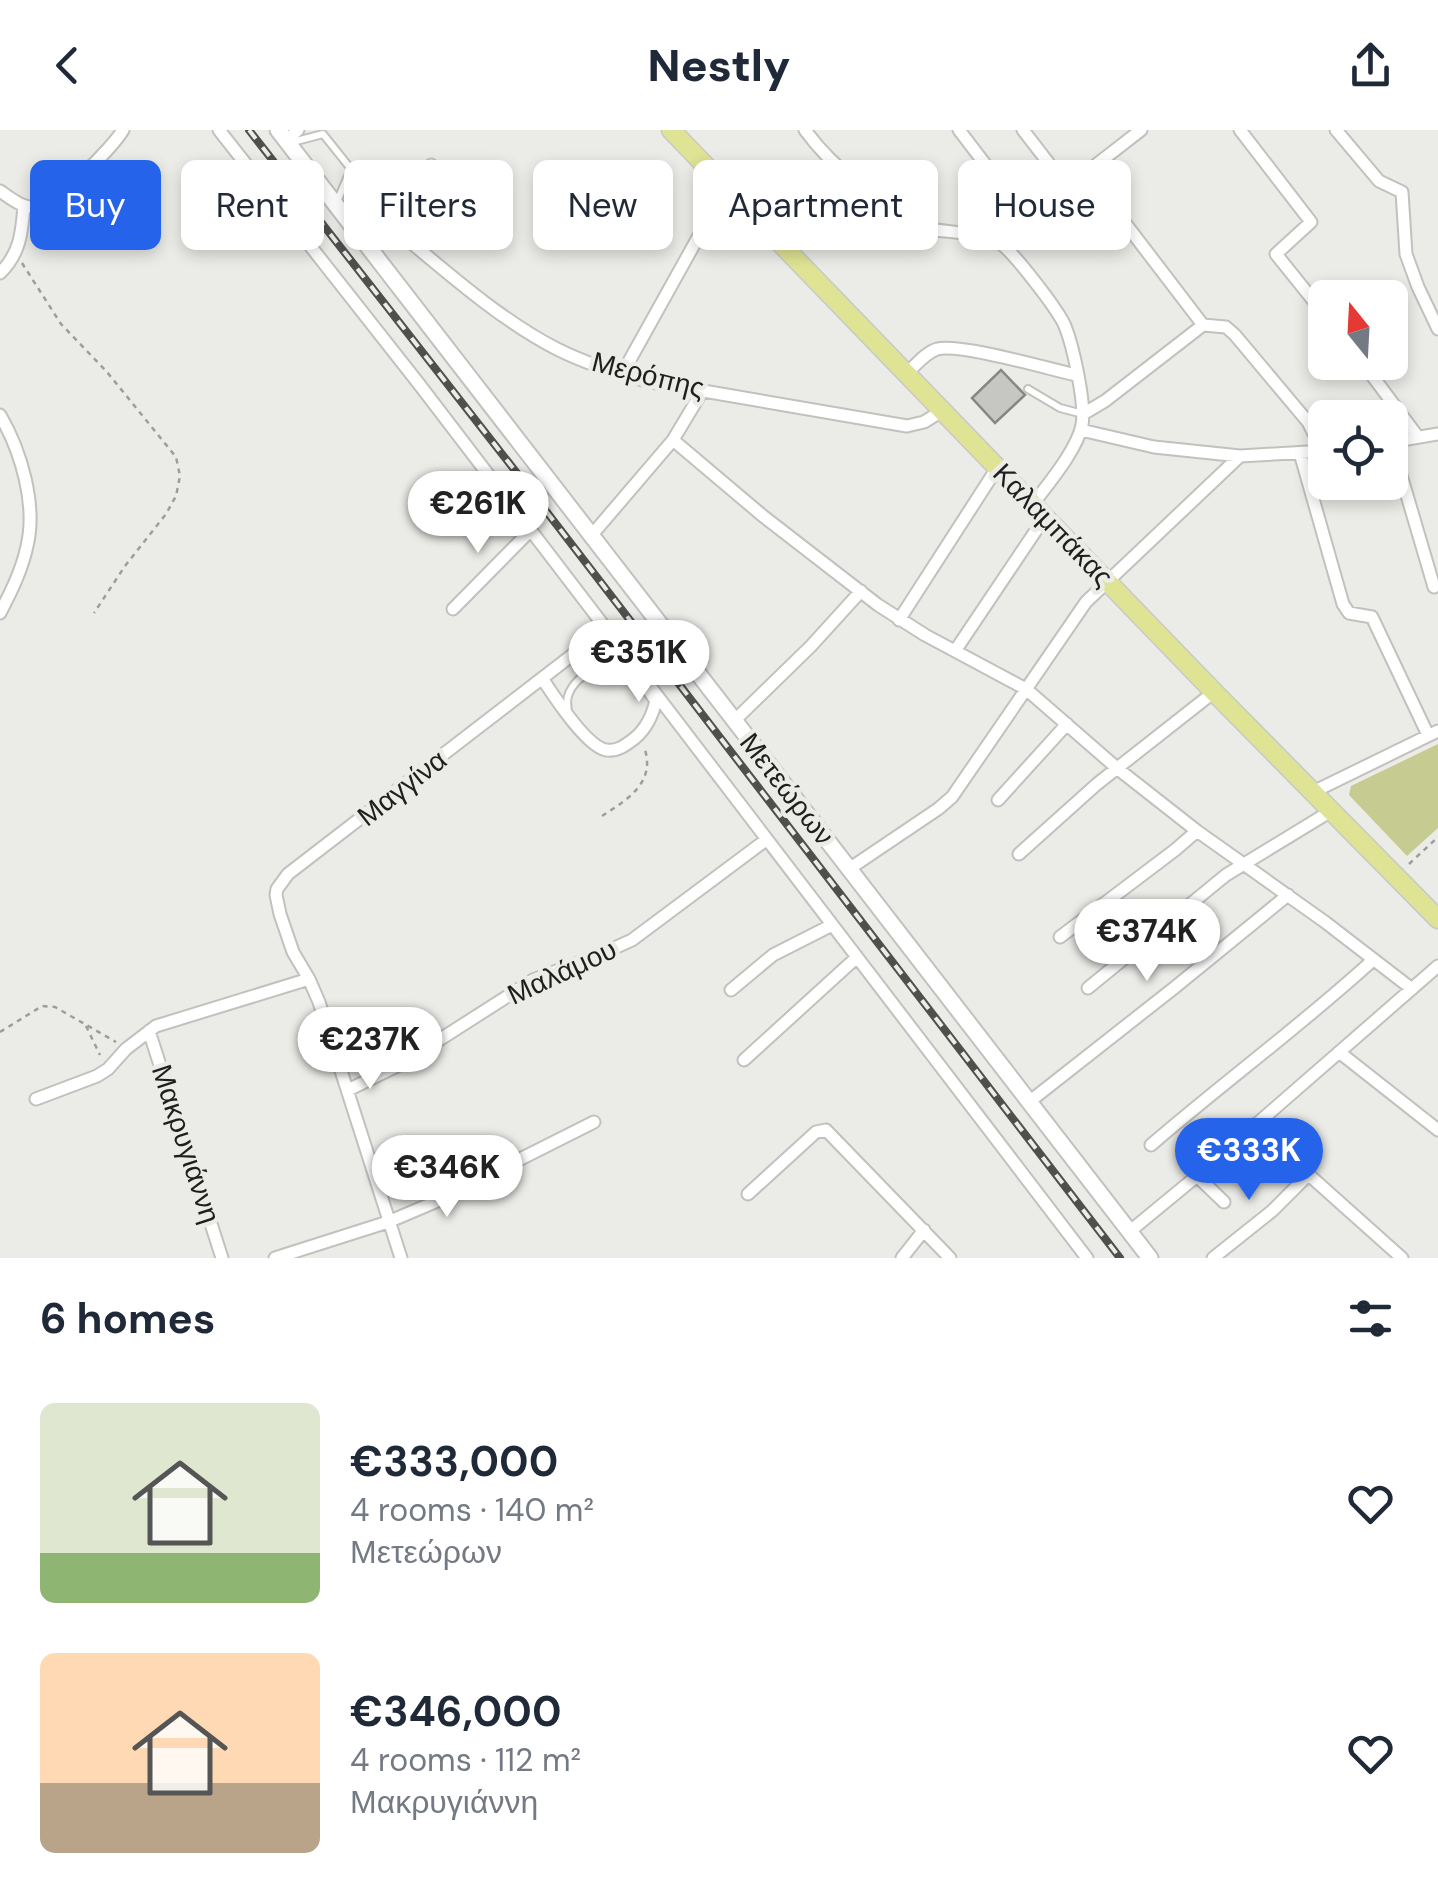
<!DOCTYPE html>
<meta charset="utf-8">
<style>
body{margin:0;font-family:"DM Sans",sans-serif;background:#f6f6f7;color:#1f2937;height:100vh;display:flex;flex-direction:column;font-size:38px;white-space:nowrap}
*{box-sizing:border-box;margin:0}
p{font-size:32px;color:#747a83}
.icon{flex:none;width:55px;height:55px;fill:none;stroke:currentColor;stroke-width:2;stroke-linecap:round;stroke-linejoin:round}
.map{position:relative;height:1128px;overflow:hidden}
.details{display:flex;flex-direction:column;background:#fff;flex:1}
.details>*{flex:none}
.guide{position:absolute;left:30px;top:30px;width:1380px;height:90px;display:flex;gap:20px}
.needle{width:65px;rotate:342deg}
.controls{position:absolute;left:1308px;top:150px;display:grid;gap:20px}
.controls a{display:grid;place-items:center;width:100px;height:100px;border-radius:15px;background:#fff;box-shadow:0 5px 15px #0003;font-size:50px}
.price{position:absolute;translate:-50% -85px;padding:0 22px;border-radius:35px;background:#fff;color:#222;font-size:32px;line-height:65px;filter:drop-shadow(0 2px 5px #0008)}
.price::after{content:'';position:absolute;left:50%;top:60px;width:30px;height:22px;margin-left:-15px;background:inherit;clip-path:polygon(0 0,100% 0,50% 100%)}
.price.current{background:#2563eb;color:#fff}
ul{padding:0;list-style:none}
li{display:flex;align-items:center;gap:30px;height:250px;padding:0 40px}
li span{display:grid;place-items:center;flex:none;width:280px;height:200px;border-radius:15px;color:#555}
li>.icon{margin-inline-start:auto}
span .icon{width:120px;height:120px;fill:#fffc;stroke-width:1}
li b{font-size:42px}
h2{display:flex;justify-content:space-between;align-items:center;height:120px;padding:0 40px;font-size:42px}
.chip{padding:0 35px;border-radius:15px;background:#fff;box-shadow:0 5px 15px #0003;font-size:35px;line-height:90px}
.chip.current{background:#2563eb;color:#fff}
header{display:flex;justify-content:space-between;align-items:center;height:130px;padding:0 40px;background:#fff;font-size:45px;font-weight:800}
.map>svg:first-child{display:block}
.green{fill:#c6cb92}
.building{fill:#c6c6c2;stroke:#868682;stroke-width:2.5}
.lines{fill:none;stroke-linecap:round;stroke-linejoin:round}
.lane-casing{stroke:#c1c1bd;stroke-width:10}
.street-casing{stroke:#c1c1bd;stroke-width:15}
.secondary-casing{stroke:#c1c1bd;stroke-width:19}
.primary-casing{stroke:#c9c9c9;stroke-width:21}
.path{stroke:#9d9e9b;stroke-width:2.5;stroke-dasharray:5 5;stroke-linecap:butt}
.lane{stroke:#fff;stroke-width:6}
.street{stroke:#fff;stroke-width:11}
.secondary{stroke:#fff;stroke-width:15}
.primary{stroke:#dfe394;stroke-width:18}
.rail-casing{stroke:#4f4f4e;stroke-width:8}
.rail{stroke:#ebece7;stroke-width:4;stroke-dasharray:11;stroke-linecap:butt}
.labels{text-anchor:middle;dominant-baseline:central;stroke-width:9;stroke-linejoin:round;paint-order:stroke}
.street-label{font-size:28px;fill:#1e1e1d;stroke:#ebece7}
</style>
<header><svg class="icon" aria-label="back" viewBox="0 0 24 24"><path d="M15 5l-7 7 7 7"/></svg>Nestly<svg class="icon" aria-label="share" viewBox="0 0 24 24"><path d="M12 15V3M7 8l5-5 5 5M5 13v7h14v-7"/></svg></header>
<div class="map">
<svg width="1438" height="1128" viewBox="0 0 1438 1128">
<rect width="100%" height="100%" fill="#ebece7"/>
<!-- green -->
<path class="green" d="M 1438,614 L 1438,698 L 1407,726 L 1349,665 L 1351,656 Z"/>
<!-- building -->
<path class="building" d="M 1001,240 L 1025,265 L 995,293 L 972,268 Z"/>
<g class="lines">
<defs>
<path id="lane" d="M 289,13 L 323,4 L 351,39 L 336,74
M 1028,259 L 1060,278 L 1083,284
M 568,583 C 568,577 566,572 568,566 C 575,543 609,528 629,542 C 640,550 647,563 655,574"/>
<path id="street" d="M 219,0 L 419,254 L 1087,1128
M 805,0 C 834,40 876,69 918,94 L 928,99 C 946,102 984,103 997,111 C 1011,118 1058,180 1065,196 C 1073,216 1086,274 1082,295 C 1077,320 1048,354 1033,374
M 959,0 L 1027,89
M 1023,0 L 1067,57
M 1240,0 L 1311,92 L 1276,124 L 1325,185
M 1336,0 L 1379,51 L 1402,62 L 1406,124 L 1418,157 L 1438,199
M 287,10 L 298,0
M 1086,42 L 1203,195
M 0,61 C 10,68 22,78 35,77 C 56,75 112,18 123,0
M 390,95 C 441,137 498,189 557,219 C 587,234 619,244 651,252 L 907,296 L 924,292 L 942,281
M 998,111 L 1141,0
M 368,118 L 405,77 L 431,35
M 0,143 C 20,124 22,102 24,76
M 1203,195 L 1226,197 L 1235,205 L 1308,292 L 1323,321
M 1362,232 L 1418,307
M 622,244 L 725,59
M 906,244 C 915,236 925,223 937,219 C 960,213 1049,239 1076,245
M 1083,284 L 1105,271 L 1203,195
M 0,285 C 21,321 37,375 27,416 C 22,440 11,462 0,483
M 1081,300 L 1154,317 L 1240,326 L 1325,321
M 673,310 L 763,386 L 878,475 L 925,505 L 1026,559 L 1118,639 L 1197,701 L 1325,792 L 1412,859
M 1391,311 L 1434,457
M 1390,312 L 1438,304
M 1300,323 L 1343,474 L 1349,483 L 1372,487 L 1428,605
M 591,406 L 673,310 L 703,260
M 453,479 L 531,400
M 899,490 L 997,338
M 955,521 L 1045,387
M 542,548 C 553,565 586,616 606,620 C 617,622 626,615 635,608 C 647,598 654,581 657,566
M 734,591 L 811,516 L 861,461
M 1313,662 L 1438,601
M 998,670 L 1067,594
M 1019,724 L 1097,654 L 1214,562
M 849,739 L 938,679 L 952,667 L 1086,472 L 1240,326
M 1060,807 L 1175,720 L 1197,701
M 1088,858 L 1226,745 L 1331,681
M 731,860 L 773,825 L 832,795
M 149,901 L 222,1128
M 1339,922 L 1438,1000
M 744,930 L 856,828
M 348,960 L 403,933 L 533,850 L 599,825 L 632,810 L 766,710
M 36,969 L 97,946 L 108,939 L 126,919 L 156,896 L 309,849
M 1029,972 L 1174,858 L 1288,765
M 1253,995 L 1402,1128
M 1151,1015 C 1224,952 1302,895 1373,830
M 1197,1046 L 1224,1072
M 748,1064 L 816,1002 L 826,1000 L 950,1128
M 1129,1102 L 1197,1046 L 1438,836
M 275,1128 L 388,1092 L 435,1072 L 594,992
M 401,1128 L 319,872 L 309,849 L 293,822 L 280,784 L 276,765 L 277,759 L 288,744 L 606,499
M 902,1128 L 924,1100
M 1213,1128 L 1272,1081 L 1308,1045"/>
<path id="secondary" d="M 278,0 L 1150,1128"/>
<path id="primary" d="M 671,0 L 1214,562 L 1438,789"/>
</defs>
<!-- lane casing -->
<use href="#lane" class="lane-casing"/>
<!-- street casing -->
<use href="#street" class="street-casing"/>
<!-- secondary casing -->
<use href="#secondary" class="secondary-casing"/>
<!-- primary casing -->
<use href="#primary" class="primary-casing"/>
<!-- path -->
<path class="path" d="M 22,133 L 61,194 L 107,242 L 176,327 L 180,346 L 176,366 L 166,384 L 125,436 L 94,483
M 602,686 C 627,670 655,653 645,620
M 1409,734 L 1438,707
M 86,896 L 100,925
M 0,902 L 42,876 L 55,877 L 116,912"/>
<!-- lane -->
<use href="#lane" class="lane"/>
<!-- street -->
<use href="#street" class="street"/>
<!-- secondary -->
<use href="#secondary" class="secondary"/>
<!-- primary -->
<use href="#primary" class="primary"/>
<defs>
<path id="rail" d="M 249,0 L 513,338 L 1120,1128"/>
</defs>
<!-- rail casing -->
<use href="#rail" class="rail-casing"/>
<!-- rail -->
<use href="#rail" class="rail"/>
</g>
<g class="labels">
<!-- street labels -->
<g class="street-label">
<text transform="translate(648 245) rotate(14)">Μερόπης</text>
<text transform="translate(1053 395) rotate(46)">Καλαμπάκας</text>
<text transform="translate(402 658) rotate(-38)">Μαγγίνα</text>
<text transform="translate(787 659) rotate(52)">Μετεώρων</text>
<text transform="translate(562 842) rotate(-25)">Μαλάμου</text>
<text transform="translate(186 1014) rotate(72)">Μακρυγιάννη</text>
</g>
</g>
</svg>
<div class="controls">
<a><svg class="needle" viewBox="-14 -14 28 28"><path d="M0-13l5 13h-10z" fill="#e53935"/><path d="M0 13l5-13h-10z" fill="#747a83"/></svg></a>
<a><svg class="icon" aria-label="locate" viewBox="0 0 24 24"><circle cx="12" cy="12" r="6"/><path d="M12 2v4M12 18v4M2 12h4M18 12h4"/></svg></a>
</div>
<b class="price" style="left:478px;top:426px">€261K</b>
<b class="price" style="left:639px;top:575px">€351K</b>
<b class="price" style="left:1147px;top:854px">€374K</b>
<b class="price" style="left:370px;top:962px">€237K</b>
<b class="price current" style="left:1249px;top:1073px">€333K</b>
<b class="price" style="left:447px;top:1090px">€346K</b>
<div class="guide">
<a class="chip current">Buy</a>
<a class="chip">Rent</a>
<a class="chip">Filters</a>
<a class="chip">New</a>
<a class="chip">Apartment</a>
<a class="chip">House</a>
</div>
</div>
<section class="details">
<h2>6 homes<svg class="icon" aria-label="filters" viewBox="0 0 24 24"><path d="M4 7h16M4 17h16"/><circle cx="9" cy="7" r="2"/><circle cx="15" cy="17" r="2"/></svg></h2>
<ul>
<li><span style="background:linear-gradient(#dfe7d0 75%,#8fb573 0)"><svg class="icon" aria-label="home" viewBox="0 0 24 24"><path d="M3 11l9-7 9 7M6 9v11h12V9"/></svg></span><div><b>€333,000</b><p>4 rooms · 140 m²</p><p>Μετεώρων</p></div><svg class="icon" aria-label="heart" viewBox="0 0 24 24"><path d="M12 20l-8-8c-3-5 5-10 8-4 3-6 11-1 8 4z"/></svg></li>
<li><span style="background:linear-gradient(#ffd9b3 65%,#b9a48a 0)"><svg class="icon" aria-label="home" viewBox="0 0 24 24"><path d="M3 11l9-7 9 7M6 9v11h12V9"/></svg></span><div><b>€346,000</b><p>4 rooms · 112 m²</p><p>Μακρυγιάννη</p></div><svg class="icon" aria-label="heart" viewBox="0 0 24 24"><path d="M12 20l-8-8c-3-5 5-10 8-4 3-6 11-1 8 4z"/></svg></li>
</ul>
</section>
